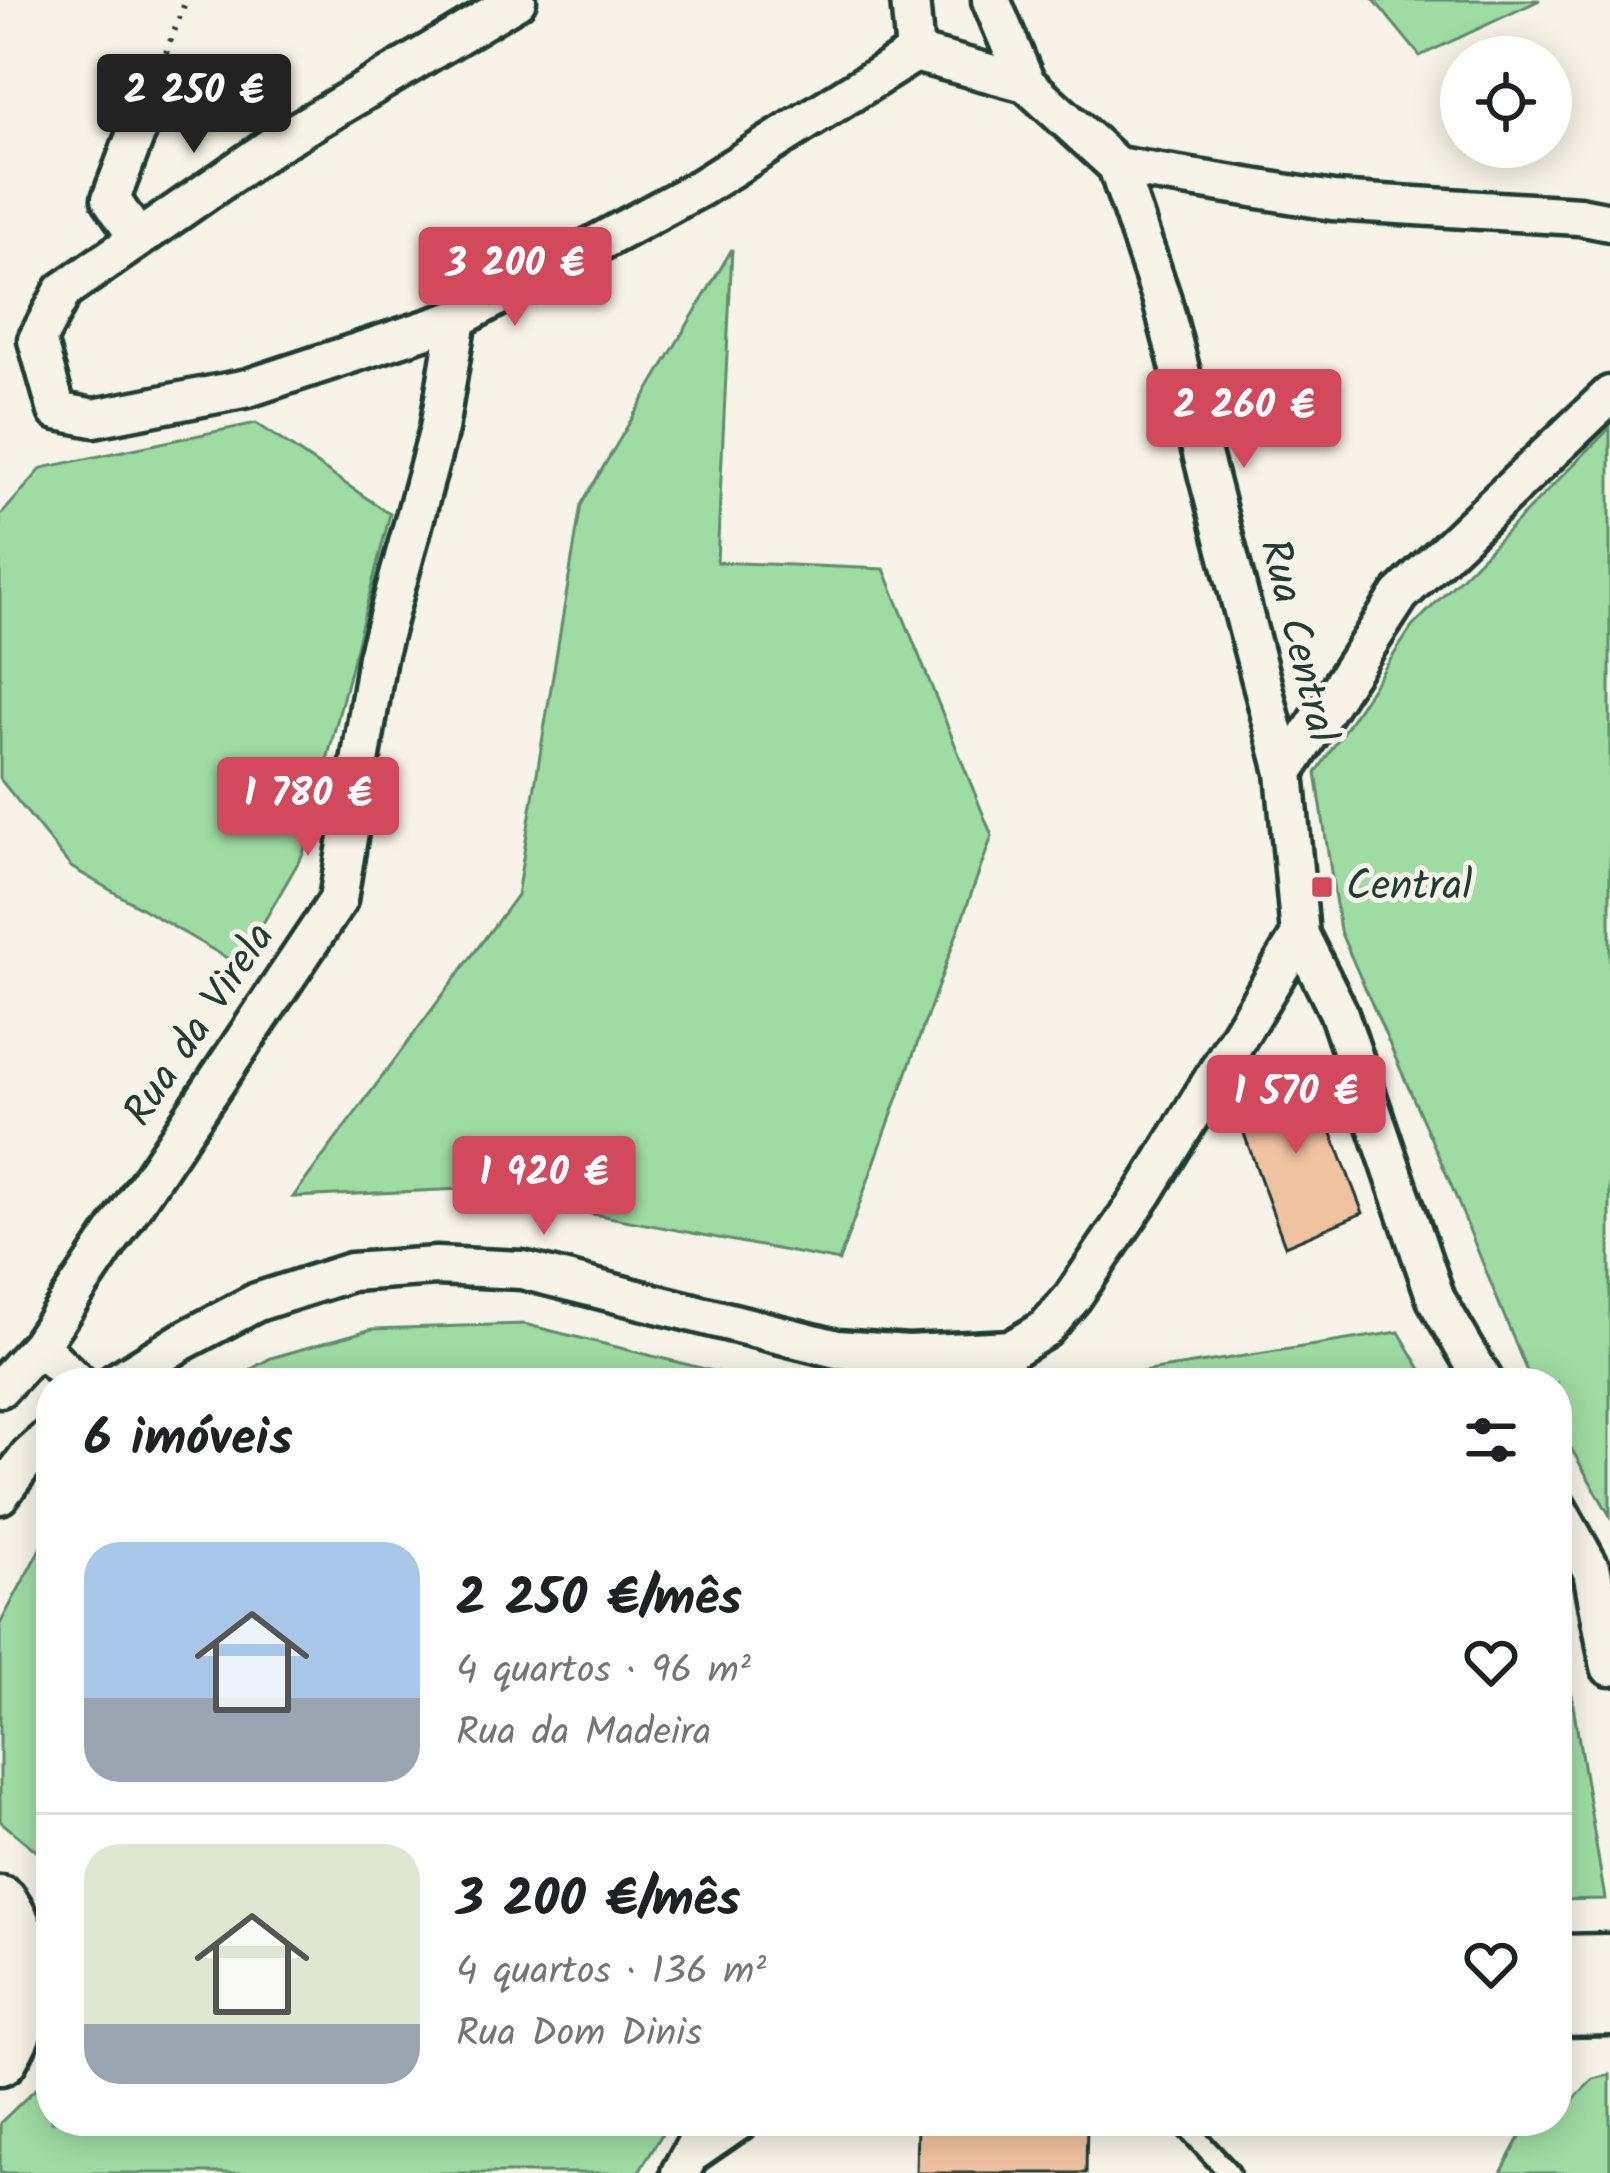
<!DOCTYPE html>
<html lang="pt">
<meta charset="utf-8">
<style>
body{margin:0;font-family:Kalam,sans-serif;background:#f2f2f2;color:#202124;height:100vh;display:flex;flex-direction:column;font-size:45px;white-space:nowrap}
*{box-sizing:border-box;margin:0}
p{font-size:39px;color:#757577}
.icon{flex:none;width:66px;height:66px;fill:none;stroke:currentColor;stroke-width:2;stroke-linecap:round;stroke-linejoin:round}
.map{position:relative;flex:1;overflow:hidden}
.sheet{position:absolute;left:36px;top:1368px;width:1536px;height:768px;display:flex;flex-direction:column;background:#fff;border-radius:48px;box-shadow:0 6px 30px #0003}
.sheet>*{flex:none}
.fabs{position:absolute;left:1440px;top:36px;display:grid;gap:24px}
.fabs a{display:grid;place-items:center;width:132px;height:132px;border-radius:50%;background:#fff;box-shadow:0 6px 30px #0003;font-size:60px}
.price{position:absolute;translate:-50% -102px;padding:0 27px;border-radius:12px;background:#d1495b;color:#fff;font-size:39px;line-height:78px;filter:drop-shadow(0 3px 6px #0008)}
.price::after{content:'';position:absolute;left:50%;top:72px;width:36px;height:27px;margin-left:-18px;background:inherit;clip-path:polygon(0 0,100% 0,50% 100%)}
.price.selected{background:#222;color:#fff}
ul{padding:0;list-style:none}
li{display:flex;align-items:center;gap:36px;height:300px;padding:0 48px}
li+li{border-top:3px solid #e0e0e0}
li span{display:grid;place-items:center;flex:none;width:336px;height:240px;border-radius:36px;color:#555}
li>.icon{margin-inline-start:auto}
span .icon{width:144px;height:144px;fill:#fffc;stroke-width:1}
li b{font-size:51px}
h2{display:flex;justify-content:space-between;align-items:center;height:144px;padding:0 48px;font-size:51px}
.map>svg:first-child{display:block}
.green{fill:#9fdca3;stroke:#5f8c6c;stroke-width:3}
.building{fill:#f0c2a0;stroke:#1f3d34;stroke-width:3}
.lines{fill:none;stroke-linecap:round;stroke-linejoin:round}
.lane-casing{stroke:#1f3d34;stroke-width:27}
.street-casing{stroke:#1f3d34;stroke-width:45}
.secondary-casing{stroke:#1f3d34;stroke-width:63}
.path{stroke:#1f3d34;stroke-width:6;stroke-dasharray:3 9;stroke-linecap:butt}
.lane{stroke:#f7f3e8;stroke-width:18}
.street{stroke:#f7f3e8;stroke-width:36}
.secondary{stroke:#f7f3e8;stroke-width:54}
.poi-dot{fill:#d1495b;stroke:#f7f3e8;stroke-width:4.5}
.labels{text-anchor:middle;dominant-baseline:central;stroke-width:10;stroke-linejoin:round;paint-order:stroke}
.street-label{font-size:42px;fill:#1f3d34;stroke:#f7f3e8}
.poi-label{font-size:42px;fill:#1f3d34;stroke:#f7f3e8;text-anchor:start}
</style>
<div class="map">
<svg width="1610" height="2173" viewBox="0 0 1610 2173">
<rect width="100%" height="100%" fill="#f7f3e8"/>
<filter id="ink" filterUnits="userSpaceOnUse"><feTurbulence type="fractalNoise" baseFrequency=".00833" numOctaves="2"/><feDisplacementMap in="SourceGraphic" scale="24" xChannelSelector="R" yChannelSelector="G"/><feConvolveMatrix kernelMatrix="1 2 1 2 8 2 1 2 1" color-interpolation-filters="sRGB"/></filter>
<g filter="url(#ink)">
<!-- green -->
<path class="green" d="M 1374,0 L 1540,0 L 1420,56 Z
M 732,249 L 717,562 L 884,569 L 992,836 L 839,1261 L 462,1189 L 293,1197 L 517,895 L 581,505 Z
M 256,423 L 390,514 L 303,854 L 239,965 L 71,867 L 0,779 L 0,516 L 42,468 Z
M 1610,428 L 1610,1516 L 1557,1424 L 1557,1383 L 1533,1383 L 1527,1372 L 1449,1180 L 1340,931 L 1316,773 L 1412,627 Z
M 524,1324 L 761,1383 L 226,1383 L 271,1358 L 372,1329 Z
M 1399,1332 L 1429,1383 L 1070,1383 Z
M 51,1528 L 51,1863 L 0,1821 L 0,1624 Z
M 1557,1607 L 1605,1899 L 1557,1900 Z
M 51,2074 L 51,2121 L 670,2121 L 638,2173 L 0,2173 L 0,2123 Z
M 1610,2075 L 1610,2173 L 1501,2173 L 1529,2121 L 1545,2129 L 1593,2079 Z"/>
<!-- building -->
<path class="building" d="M 1306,1067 L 1363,1213 L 1285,1246 L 1231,1098 Z
M 917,2121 L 1087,2121 L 1086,2173 L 916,2173 Z"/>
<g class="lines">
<defs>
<path id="lane" d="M 1181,2121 L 1229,2173"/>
<path id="street" d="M 517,0 L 272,146 L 63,291 L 37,340 L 57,411 L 94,418 L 248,388 L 457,319 L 700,188 L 915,53
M 910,0 L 915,53
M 991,0 L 1026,83 L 1117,166 L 1162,300 L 1285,772 L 1300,935 L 1338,1011 L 1436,1299 L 1485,1383
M 915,53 L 1026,83
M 138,128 L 111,199 L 138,239
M 1117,166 L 1333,201 L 1579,216 L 1610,222
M 1285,772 L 1400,595 L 1610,395
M 39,1346 L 78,1383
M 115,1383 L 183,1341 L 257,1302 L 351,1272 L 436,1266 L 522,1270 L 837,1349 L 908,1354 L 1012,1349 L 1045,1329 L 1072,1298 L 1145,1191 L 1300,935
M 0,1388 L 39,1346 L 338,900 L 377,657 L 439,429 L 457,319
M 0,1495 L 29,1456 L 51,1436
M 1557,1508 L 1592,1571 L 1610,1667
M 694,2152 L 739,2121
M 680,2173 L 708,2121"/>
<path id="secondary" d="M 0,1904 C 36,1958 32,2003 0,2057
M 1557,1963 L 1610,1962
M 1557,2008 L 1610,2007"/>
</defs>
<!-- lane casing -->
<use href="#lane" class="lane-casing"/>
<!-- street casing -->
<use href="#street" class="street-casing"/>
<!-- secondary casing -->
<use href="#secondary" class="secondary-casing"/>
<!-- path -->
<path class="path" d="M 149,98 L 186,0"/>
<!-- lane -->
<use href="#lane" class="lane"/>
<!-- street -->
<use href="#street" class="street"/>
<!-- secondary -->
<use href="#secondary" class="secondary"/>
</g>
</g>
<!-- markers -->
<rect class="poi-dot" x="1310" y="875" width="24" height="24" rx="6"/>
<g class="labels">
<!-- street labels -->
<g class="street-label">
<text transform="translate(1297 641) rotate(76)">Rua Central</text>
<text transform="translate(200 1025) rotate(-56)">Rua da Virela</text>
</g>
<!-- poi labels -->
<g class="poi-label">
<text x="1346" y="887">Central</text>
</g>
</g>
</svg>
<div class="fabs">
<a><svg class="icon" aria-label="locate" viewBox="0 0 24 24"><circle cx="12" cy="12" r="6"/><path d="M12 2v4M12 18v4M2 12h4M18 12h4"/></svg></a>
</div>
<b class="price selected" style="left:194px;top:156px">2 250 €</b>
<b class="price" style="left:515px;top:329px">3 200 €</b>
<b class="price" style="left:1244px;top:471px">2 260 €</b>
<b class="price" style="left:308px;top:859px">1 780 €</b>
<b class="price" style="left:1296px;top:1157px">1 570 €</b>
<b class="price" style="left:544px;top:1238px">1 920 €</b>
<section class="sheet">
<h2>6 imóveis<svg class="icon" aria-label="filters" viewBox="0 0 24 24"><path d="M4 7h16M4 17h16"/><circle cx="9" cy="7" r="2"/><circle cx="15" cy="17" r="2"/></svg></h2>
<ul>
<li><span style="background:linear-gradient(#a9c7e8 65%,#9aa5b1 0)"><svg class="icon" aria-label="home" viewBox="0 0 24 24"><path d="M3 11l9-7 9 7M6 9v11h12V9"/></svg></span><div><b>2 250 €/mês</b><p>4 quartos · 96 m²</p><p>Rua da Madeira</p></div><svg class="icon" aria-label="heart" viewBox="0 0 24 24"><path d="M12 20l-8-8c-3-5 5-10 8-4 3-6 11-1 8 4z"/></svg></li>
<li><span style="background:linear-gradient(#dfe7d0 75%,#9aa5b1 0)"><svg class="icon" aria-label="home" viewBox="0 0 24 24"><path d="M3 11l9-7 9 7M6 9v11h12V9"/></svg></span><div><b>3 200 €/mês</b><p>4 quartos · 136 m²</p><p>Rua Dom Dinis</p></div><svg class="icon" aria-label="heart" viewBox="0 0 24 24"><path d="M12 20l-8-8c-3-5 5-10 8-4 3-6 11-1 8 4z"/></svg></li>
</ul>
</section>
</div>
